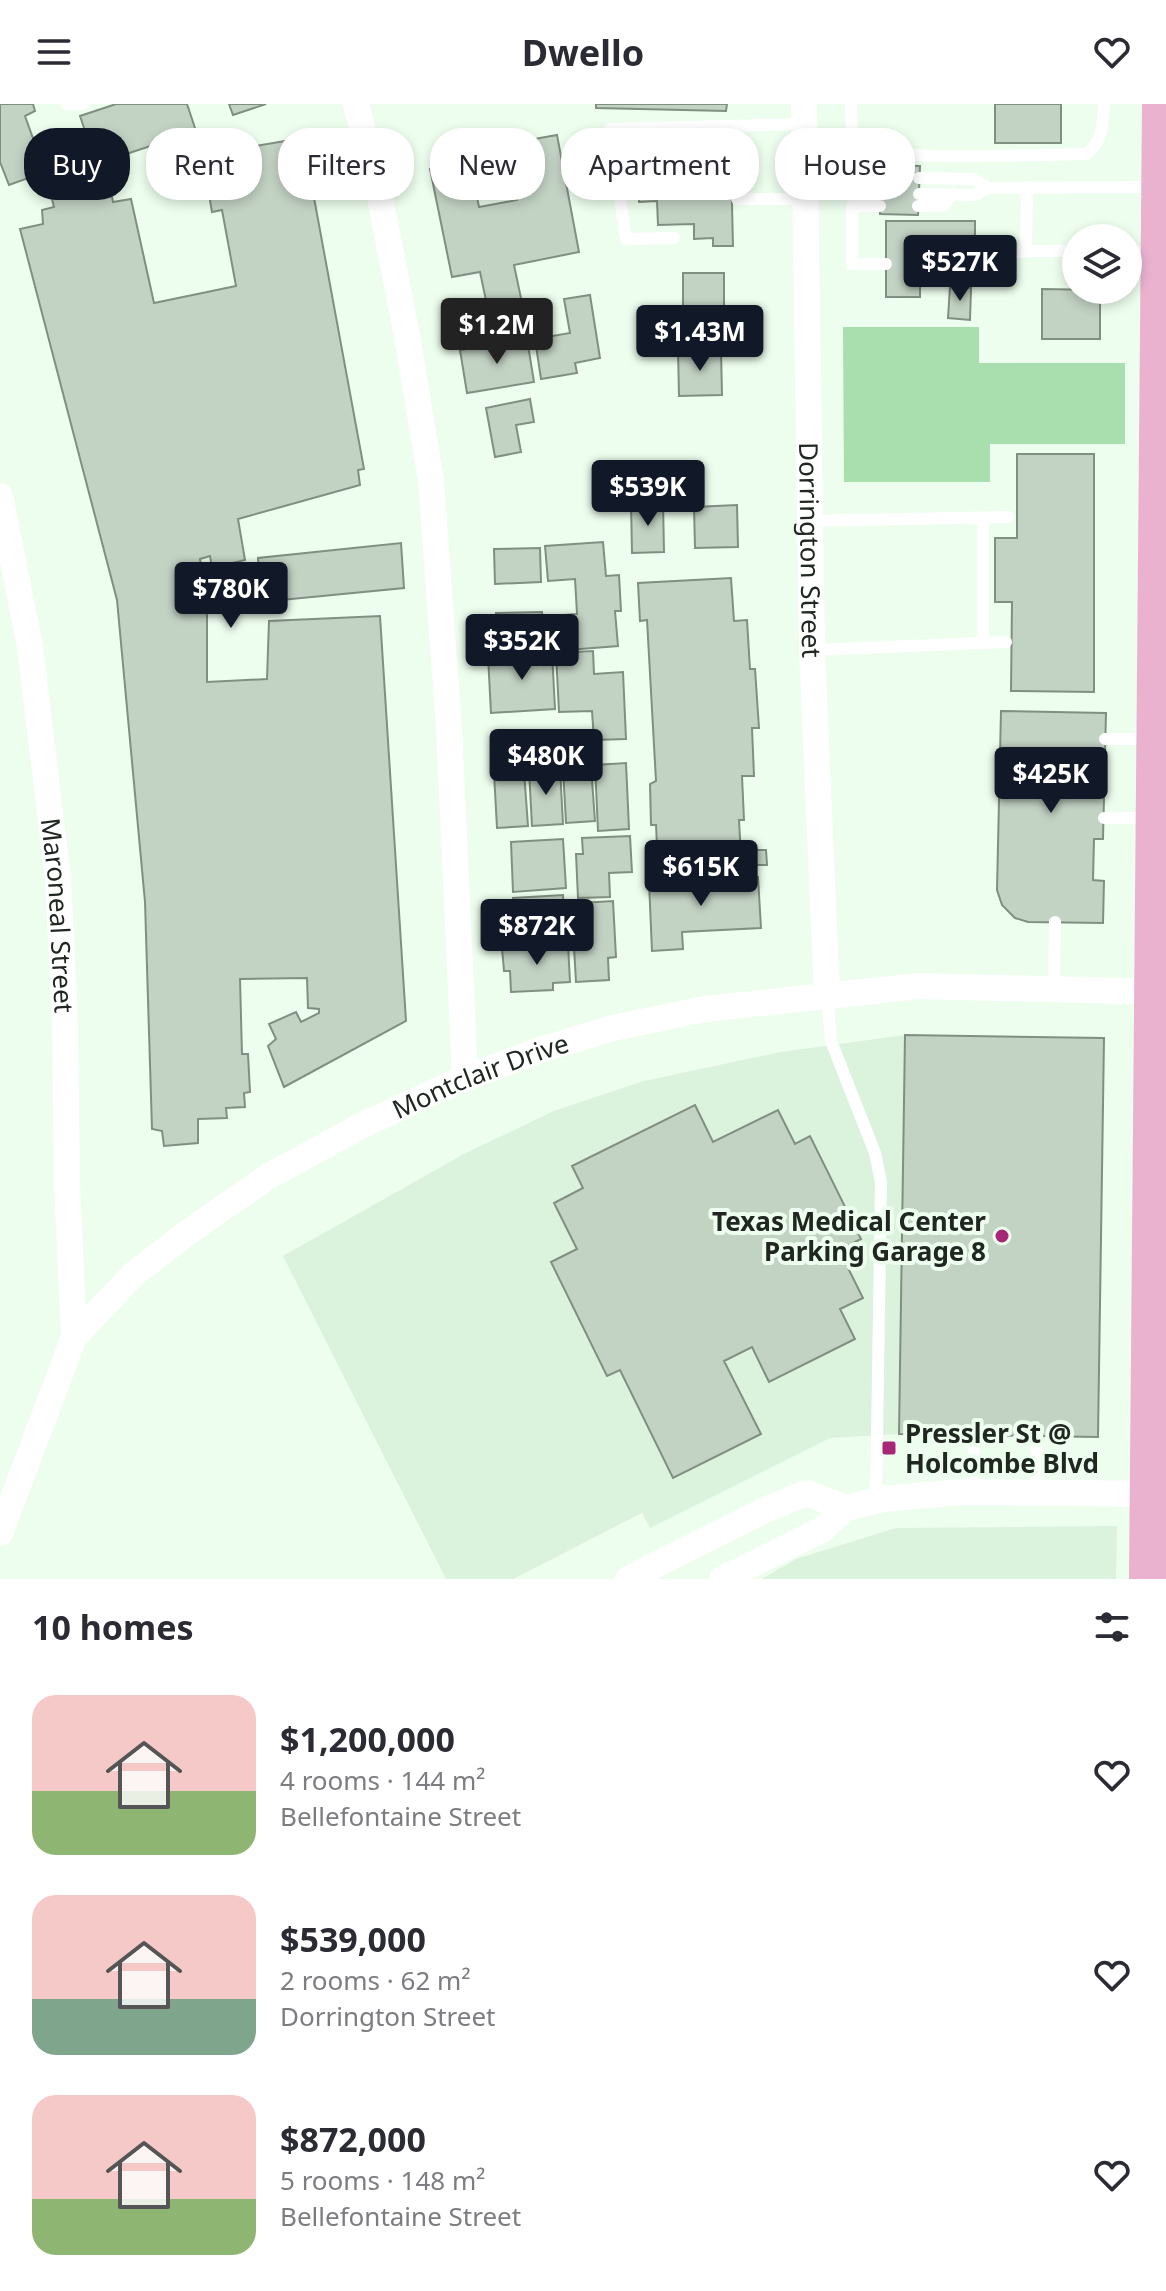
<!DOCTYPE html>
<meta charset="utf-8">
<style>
body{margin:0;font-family:"Noto Sans",sans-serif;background:#f2f2f3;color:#2b2b33;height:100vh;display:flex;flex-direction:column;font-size:30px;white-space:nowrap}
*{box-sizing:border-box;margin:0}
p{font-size:26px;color:#7c7c81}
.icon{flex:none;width:44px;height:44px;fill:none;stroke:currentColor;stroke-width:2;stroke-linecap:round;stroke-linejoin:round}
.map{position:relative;height:1475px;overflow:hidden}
.drawer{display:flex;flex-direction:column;background:#fff;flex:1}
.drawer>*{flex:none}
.top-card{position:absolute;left:24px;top:24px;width:1118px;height:72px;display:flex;gap:16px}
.buttons{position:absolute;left:1062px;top:120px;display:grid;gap:16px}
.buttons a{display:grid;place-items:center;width:80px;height:80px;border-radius:50%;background:#fff;box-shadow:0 4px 12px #0003;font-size:40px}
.price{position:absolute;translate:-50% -68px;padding:0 18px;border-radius:8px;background:#111827;color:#fff;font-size:26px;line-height:52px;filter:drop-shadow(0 2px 4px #0008)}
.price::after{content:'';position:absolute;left:50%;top:48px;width:24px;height:18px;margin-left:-12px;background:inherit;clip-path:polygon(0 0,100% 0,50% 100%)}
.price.on{background:#222;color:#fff}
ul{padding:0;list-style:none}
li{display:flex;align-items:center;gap:24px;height:200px;padding:0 32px}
li span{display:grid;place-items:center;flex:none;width:224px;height:160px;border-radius:24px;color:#555}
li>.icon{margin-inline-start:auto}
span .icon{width:96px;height:96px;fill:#fffc;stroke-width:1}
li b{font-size:34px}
h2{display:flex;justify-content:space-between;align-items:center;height:96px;padding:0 32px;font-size:34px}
.pill{padding:0 28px;border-radius:32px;background:#fff;box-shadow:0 4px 12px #0003;font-size:28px;line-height:72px}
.pill.on{background:#111827;color:#fff}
header{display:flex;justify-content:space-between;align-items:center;height:104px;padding:0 32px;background:#fff;font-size:36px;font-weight:700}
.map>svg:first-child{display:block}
.built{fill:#dbf2dd}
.grass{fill:#a9dfae}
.building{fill:#c2d2c3;stroke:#808f81;stroke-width:2}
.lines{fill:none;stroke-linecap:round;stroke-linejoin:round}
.lane{stroke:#fff;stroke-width:12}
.street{stroke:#fff;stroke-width:26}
.primary{stroke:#ebb2d0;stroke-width:40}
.poi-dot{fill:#a72776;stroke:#edfeee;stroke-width:3}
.labels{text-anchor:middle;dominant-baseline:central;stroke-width:8;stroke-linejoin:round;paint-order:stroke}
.street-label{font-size:26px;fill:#202721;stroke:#edfeee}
.poi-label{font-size:26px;font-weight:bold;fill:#202721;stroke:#edfeee;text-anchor:end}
</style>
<header><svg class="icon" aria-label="menu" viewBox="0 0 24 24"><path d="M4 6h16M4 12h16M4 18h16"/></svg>Dwello<svg class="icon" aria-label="heart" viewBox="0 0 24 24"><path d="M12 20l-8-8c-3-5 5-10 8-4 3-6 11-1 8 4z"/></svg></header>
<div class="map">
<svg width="1166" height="1475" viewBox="0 0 1166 1475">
<rect width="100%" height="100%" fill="#edfeee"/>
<!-- built -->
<path class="built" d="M 905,931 L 899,1330 L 830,1334 L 650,1424 L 642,1409 L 513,1475 L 446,1475 L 283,1152 L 464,1050 L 554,1007 L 644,977 L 781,948 Z
M 1117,1422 L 1116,1475 L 762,1475 L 796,1455 L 896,1424 Z"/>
<!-- grass -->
<path class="grass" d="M 843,223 L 979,223 L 979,259 L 1125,259 L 1125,340 L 990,340 L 990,378 L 844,378 Z"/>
<!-- building -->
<path class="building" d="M 0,0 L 33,0 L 35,7 L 25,12 L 34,37 L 44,35 L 56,64 L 9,81 L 0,58 Z
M 116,0 L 187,0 L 196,27 L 96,60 L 80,12 Z
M 229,0 L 266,0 L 233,11 Z
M 596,0 L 727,0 L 726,7 L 596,4 Z
M 995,0 L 1061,0 L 1061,39 L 995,39 Z
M 557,31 L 579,148 L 514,161 L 522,199 L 488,206 L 480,168 L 452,173 L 430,65 L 470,57 L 479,103 L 517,96 L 507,40 Z
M 303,34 L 364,365 L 358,366 L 360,381 L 238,415 L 245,456 L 212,464 L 210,452 L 200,455 L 207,494 L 207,578 L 267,575 L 269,517 L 380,512 L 406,917 L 284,983 L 268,942 L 276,935 L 269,920 L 296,908 L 301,918 L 319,909 L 319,905 L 308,904 L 307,874 L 240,875 L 242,950 L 248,950 L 250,988 L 244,989 L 245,1003 L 226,1004 L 227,1014 L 198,1015 L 198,1039 L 164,1042 L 162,1027 L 152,1025 L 145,798 L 117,496 L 20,125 L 43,120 L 42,106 L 54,103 L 51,91 L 108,72 L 113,98 L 131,95 L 154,199 L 236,182 L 222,106 L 212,108 L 205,67 L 246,56 L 243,44 Z
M 731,59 L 733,142 L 713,142 L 713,134 L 694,135 L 694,120 L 658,121 L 657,97 L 639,98 L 637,62 Z
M 881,61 L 920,62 L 918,111 L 880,110 Z
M 886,117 L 975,117 L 975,179 L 920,179 L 920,193 L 886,193 Z
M 683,169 L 724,169 L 724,216 L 683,216 Z
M 950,183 L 971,184 L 970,216 L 948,214 Z
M 1042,185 L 1100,186 L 1100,235 L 1042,235 Z
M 590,191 L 600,254 L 575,259 L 577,269 L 541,275 L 535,235 L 570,229 L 564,195 Z
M 527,235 L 534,278 L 467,289 L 460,246 Z
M 678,246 L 721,246 L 722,291 L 679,292 Z
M 530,295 L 534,318 L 516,321 L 521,348 L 495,353 L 486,304 Z
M 1017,350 L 1094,350 L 1094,588 L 1011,587 L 1012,498 L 995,498 L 995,434 L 1017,434 Z
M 663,398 L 664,448 L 632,449 L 631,399 Z
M 737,401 L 738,443 L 695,444 L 694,403 Z
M 603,438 L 606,472 L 619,471 L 621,507 L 615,507 L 618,542 L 555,547 L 552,512 L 577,510 L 575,475 L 548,477 L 545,442 Z
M 401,439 L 404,484 L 261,498 L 258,454 Z
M 540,444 L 541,478 L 495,480 L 494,445 Z
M 731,474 L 734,517 L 747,516 L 750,565 L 755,565 L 759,624 L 752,624 L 754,672 L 742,672 L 744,716 L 739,716 L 741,752 L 752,752 L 751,746 L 766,746 L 767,761 L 752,761 L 751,753 L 740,754 L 740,760 L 658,763 L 656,721 L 651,721 L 650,680 L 656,677 L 647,516 L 640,517 L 638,479 Z
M 542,508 L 544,544 L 497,545 L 496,509 Z
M 593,547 L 594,570 L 623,568 L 626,635 L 594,636 L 592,607 L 559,608 L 556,549 Z
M 552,548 L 555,605 L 491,609 L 488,552 Z
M 1001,607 L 1106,609 L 1103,735 L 1094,735 L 1093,776 L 1104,777 L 1103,819 L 1028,818 L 1015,814 L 1002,801 L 997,786 Z
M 626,659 L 629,725 L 598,727 L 595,661 Z
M 591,662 L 595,717 L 566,719 L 563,664 Z
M 560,664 L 563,720 L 532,722 L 529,666 Z
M 524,667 L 528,722 L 497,724 L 494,669 Z
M 630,732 L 632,768 L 609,769 L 610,793 L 578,794 L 576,750 L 583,750 L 582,734 Z
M 563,735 L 566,784 L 513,788 L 511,738 Z
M 758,773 L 761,824 L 682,828 L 683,845 L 652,847 L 649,778 Z
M 563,791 L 565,837 L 515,840 L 513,794 Z
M 613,797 L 616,853 L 608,854 L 609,876 L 576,878 L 574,843 L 583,843 L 581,799 Z
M 568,840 L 570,878 L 553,879 L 553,886 L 511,888 L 510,867 L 504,867 L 502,844 Z
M 905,931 L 1104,934 L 1098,1333 L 899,1330 Z
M 695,1001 L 713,1038 L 778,1006 L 795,1040 L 810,1032 L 861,1135 L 839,1146 L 863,1194 L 840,1205 L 855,1235 L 769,1278 L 752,1243 L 724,1257 L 761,1330 L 673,1374 L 620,1266 L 607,1272 L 551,1158 L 577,1145 L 554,1099 L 583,1084 L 572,1062 Z"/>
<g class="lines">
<!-- lane -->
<path class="lane" d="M 67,0 L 83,0
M 851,0 C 852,14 849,31 860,41 C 881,59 1050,50 1086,50 C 1103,38 1103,20 1104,0
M 881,74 L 852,102 L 852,160 L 886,160
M 919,74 L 974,75 L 988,84
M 1027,83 L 1026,147 L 1076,147
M 919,90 L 974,91 L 988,84 L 1154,83
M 737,95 L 805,95
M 852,102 L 880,102
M 918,102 L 943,102 L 953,90
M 674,134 L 626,135 L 610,25 L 804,20
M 1128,148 L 1157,148
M 975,157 L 1026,147
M 983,414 L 983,539
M 808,417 L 1008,413
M 812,546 L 1006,538
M 1105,635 L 1150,635
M 1104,714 L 1149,714
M 1054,886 L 1055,818
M 827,891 L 831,937 L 875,1049 L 881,1078 L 876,1397
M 973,1388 L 974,1330
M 1036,1389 L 1037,1332"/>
<!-- street -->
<g class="street">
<path d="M 356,0 L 379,88 L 407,232 L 431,377 L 449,624 L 465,973"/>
<path id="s1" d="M 804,0 L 812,546 L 827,891"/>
<path id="s2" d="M 0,392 L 30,543 L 58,775 L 65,914 L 67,1079 L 74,1233"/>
<path id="s3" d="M 0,1429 L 74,1233 L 134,1170 L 187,1129 L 269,1072 L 363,1021 L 455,978 L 540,946 L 613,924 L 705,905 L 919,882 L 1166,888"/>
<path d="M 628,1475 L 765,1406 L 806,1389 L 846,1404"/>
<path d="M 722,1475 L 823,1425 L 846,1404 L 883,1395 L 962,1388 L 1162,1390"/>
</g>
<!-- primary -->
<path class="primary" d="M 1149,1475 L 1162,0"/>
</g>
<!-- markers -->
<g class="poi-dot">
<circle cx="1002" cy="1132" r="8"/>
<rect x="881" y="1336" width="16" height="16" rx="4"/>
</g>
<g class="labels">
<!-- street labels -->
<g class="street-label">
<text stroke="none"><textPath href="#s1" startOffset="446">Dorrington Street</textPath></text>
<text stroke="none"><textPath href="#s2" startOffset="424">Maroneal Street</textPath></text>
<text stroke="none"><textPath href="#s3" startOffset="698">Montclair Drive</textPath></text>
</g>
<!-- poi labels -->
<g class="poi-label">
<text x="986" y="1117">Texas Medical Center<tspan x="986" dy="30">Parking Garage 8</tspan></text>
<text x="905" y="1329" text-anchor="start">Pressler St @<tspan x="905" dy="30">Holcombe Blvd</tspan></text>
</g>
</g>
</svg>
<div class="buttons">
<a><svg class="icon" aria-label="layers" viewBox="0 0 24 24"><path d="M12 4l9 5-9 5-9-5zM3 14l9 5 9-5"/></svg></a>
</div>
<b class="price" style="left:960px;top:199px">$527K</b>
<b class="price on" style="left:497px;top:262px">$1.2M</b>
<b class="price" style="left:700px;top:269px">$1.43M</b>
<b class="price" style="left:648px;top:424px">$539K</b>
<b class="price" style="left:231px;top:526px">$780K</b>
<b class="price" style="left:522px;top:578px">$352K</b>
<b class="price" style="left:546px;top:693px">$480K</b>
<b class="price" style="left:1051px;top:711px">$425K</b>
<b class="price" style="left:701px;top:804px">$615K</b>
<b class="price" style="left:537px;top:863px">$872K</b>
<div class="top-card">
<a class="pill on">Buy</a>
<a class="pill">Rent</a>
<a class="pill">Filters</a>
<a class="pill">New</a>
<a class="pill">Apartment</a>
<a class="pill">House</a>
</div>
</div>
<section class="drawer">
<h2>10 homes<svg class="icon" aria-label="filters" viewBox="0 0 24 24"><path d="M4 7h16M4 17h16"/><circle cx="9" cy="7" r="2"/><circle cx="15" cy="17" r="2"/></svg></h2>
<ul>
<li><span style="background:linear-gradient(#f6c9c9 60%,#8fb573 0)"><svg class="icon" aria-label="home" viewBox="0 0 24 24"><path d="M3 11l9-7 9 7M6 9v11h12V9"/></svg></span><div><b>$1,200,000</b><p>4 rooms · 144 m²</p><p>Bellefontaine Street</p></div><svg class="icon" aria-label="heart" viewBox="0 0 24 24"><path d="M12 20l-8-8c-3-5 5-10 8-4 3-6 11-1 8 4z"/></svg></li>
<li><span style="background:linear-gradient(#f6c9c9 65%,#7fa58c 0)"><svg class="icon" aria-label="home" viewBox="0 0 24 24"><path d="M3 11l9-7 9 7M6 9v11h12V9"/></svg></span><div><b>$539,000</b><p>2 rooms · 62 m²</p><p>Dorrington Street</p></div><svg class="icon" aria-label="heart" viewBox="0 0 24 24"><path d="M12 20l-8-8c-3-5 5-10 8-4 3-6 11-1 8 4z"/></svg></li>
<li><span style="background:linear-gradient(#f6c9c9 65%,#8fb573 0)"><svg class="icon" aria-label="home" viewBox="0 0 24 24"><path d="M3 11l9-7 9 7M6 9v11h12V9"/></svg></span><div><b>$872,000</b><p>5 rooms · 148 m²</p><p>Bellefontaine Street</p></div><svg class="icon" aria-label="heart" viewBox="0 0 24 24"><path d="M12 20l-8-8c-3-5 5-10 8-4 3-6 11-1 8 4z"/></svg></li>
</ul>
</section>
